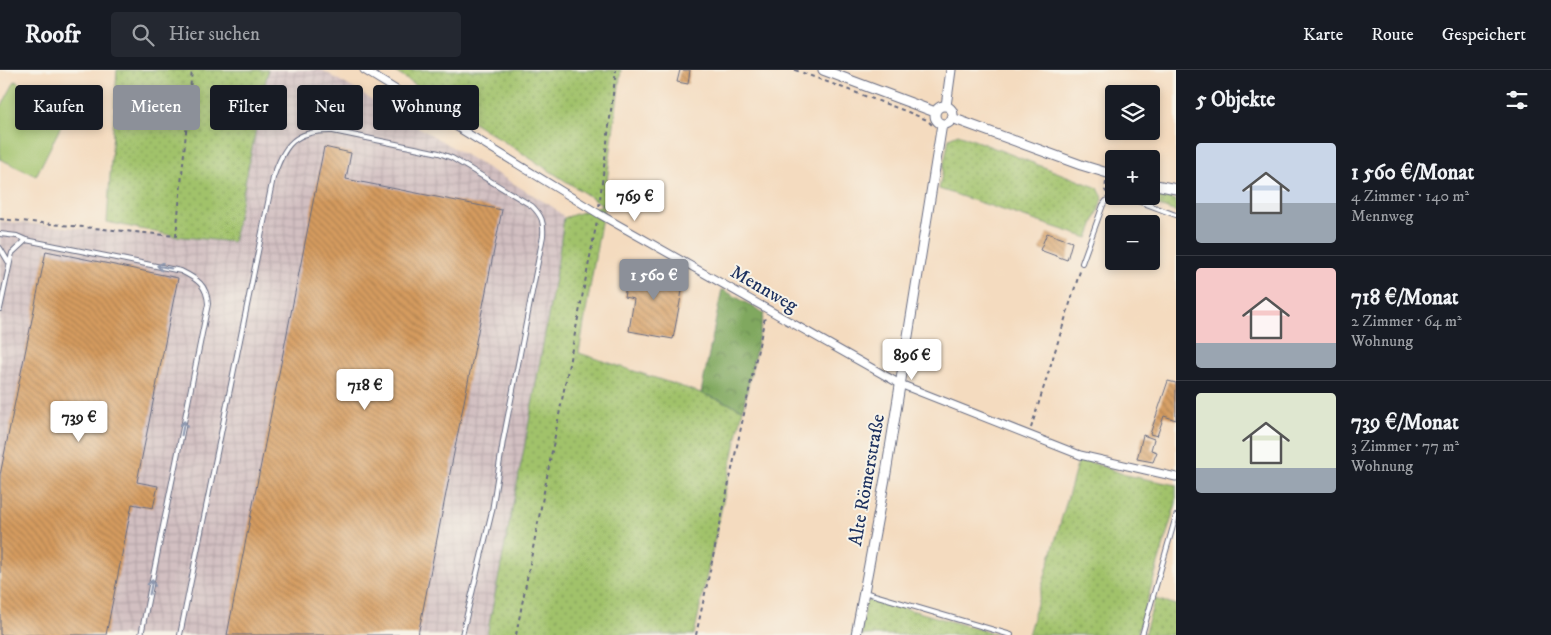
<!DOCTYPE html>
<html lang="de">
<meta charset="utf-8">
<style>
body{margin:0;font-family:"IM FELL DW Pica",serif;background:#242831;color:#f1f3f6;height:100vh;display:flex;flex-direction:column;font-size:19px;white-space:nowrap}
*{box-sizing:border-box;margin:0}
p{font-size:16px;color:#9ea1a6}
.icon{flex:none;width:28px;height:28px;fill:none;stroke:currentColor;stroke-width:2;stroke-linecap:round;stroke-linejoin:round}
.map{position:relative;flex:1;overflow:hidden}
.drawer{display:flex;flex-direction:column;background:#171b24;width:375px}
.drawer>*{flex:none}
.hud{position:absolute;left:15px;top:15px;width:475px;height:45px;display:flex;gap:10px}
.buttons{position:absolute;left:1105px;top:15px;display:grid;gap:10px}
.buttons a{display:grid;place-items:center;width:55px;height:55px;border-radius:5px;background:#171b24;box-shadow:0 2px 8px #0003;font-size:25px}
.price{position:absolute;translate:-50% -42px;padding:0 11px;border-radius:5px;background:#fff;color:#222;font-size:16px;line-height:32px;filter:drop-shadow(0 1px 2px #0008)}
.price::after{content:'';position:absolute;left:50%;top:30px;width:15px;height:11px;margin-left:-8px;background:inherit;clip-path:polygon(0 0,100% 0,50% 100%)}
.price.current{background:#8c9099;color:#fff}
ul{padding:0;list-style:none}
li{display:flex;align-items:center;gap:15px;height:125px;padding:0 20px}
li+li{border-top:1px solid #363941}
li span{display:grid;place-items:center;flex:none;width:140px;height:100px;border-radius:5px;color:#555}
li>.icon{margin-inline-start:auto}
span .icon{width:60px;height:60px;fill:#fffc;stroke-width:1}
li b{font-size:21px}
h2{display:flex;justify-content:space-between;align-items:center;height:60px;padding:0 20px;font-size:21px}
.pill{padding:0 18px;border-radius:5px;background:#171b24;box-shadow:0 2px 8px #0003;font-size:18px;line-height:45px}
.pill.current{background:#8c9099;color:#fff}
header{display:flex;align-items:center;gap:30px;box-sizing:border-box;height:70px;padding:0 25px;background:#171b24;border-bottom:1px solid #363941}
header strong{font-size:24px}
nav{display:flex;gap:28px;margin-inline-start:auto;font-size:18px}
.search{width:350px;height:45px;background:#242831;display:flex;align-items:center;gap:12px;box-sizing:border-box;padding:0 18px;border-radius:5px;color:#9ea1a6;font-size:19px}
main{display:flex;flex:1;min-height:0}
.map>svg:first-child{display:block}
.industrial{fill:url(#industrial-grid)}
.grass{fill:url(#grass-dots);stroke:#5e7864}
.forest{fill:url(#forest-crowns);stroke:#4e6c5e}
.garden{fill:#a1c26b;stroke:#5e7864}
.building{fill:url(#building-back-hatch)}
.lines{fill:none;stroke-linecap:round;stroke-linejoin:round}
.service-casing{stroke:#676b80;stroke-width:6}
.minor-casing{stroke:#676b80;stroke-width:9}
.tertiary-casing{stroke:#676b80;stroke-width:11}
.path{stroke:#676b80;stroke-width:2;stroke-dasharray:4 4;stroke-linecap:butt}
.service{stroke:#fff;stroke-width:4}
.minor{stroke:#fff;stroke-width:7}
.tertiary{stroke:#fff;stroke-width:9}
.oneway{stroke:#8d97ae}
.labels{text-anchor:middle;dominant-baseline:central;stroke-width:4;stroke-linejoin:round;paint-order:stroke}
.street-label{font-size:19px;fill:#1b2f5e;stroke:#f7f3e8}
</style>
<header>
<strong>Roofr</strong>
<div class="search"><svg class="icon" aria-label="search" viewBox="0 0 24 24"><circle cx="10" cy="10" r="6"/><path d="M15 15l6 6"/></svg>Hier suchen</div>
<nav><a>Karte</a><a>Route</a><a>Gespeichert</a></nav>
</header>
<main>
<div class="map">
<svg width="1176" height="565" viewBox="0 0 1176 565">
<defs>
<pattern id="industrial-grid" width="8" height="8" patternUnits="userSpaceOnUse" patternTransform="scale(1.25)"><rect width="8" height="8" fill="#d2bfc1"/><path d="M0 4h8M4 0v8" fill="none" stroke="#b4a4a8"/></pattern>
<pattern id="grass-dots" width="8" height="8" patternUnits="userSpaceOnUse" patternTransform="scale(1.25)"><rect width="8" height="8" fill="#a1c26b"/><path d="M2 2h.1M6 6h.1" fill="none" stroke="#829e5b" stroke-width="1.8" stroke-linecap="round"/></pattern>
<pattern id="forest-crowns" width="20" height="18" patternUnits="userSpaceOnUse" patternTransform="scale(1.25)"><rect width="20" height="18" fill="#80a85f"/><path d="M2 6a3 3 0 1 1 6 0M12 15a3 3 0 1 1 6 0" fill="none" stroke="#688952"/></pattern>
<pattern id="building-back-hatch" width="6" height="6" patternUnits="userSpaceOnUse" patternTransform="scale(1.25)"><rect width="6" height="6" fill="#d59b5e"/><path d="M-1 5l2 2M0 0l6 6M5-1l2 2" fill="none" stroke="#ac7f51"/></pattern>
</defs>
<rect width="100%" height="100%" fill="#f7f3e8"/>
<filter id="ink" filterUnits="userSpaceOnUse"><feTurbulence type="fractalNoise" baseFrequency=".02" numOctaves="2"/><feDisplacementMap in="SourceGraphic" scale="10" xChannelSelector="R" yChannelSelector="G"/><feConvolveMatrix kernelMatrix="1 2 1 2 8 2 1 2 1" color-interpolation-filters="sRGB"/></filter>
<filter id="wash" filterUnits="userSpaceOnUse"><feTurbulence type="fractalNoise" baseFrequency=".0096" numOctaves="4" result="noise"/><feDisplacementMap in="SourceGraphic" scale="20" xChannelSelector="R" yChannelSelector="G"/><feGaussianBlur stdDeviation="1.12" result="paint"/><feColorMatrix in="noise" values="0 0 0 0 0 0 0 0 0 0 0 0 0 0 0 0 0 1.4 0 .05"/><feComposite in="paint" operator="in"/></filter>
<g filter="url(#wash)">
<rect width="100%" height="100%" fill="#f4dbbf"/>
<!-- industrial -->
<path class="industrial" d="M 268,0 L 322,0 L 553,137 L 562,145 L 566,151 L 513,440 L 487,565 L 0,565 L 0,151 L 233,172 Z"/>
<!-- grass -->
<path class="grass" d="M 117,0 L 268,0 L 233,172 L 174,166 L 107,152 Z
M 392,0 L 621,0 L 604,135 L 579,283 L 701,323 L 743,339 L 694,565 L 487,565 L 525,374 L 557,197 L 564,148 L 603,135 Z
M 958,64 L 1098,118 L 1103,128 L 1088,168 L 939,119 L 949,68 Z
M 1151,124 L 1176,130 L 1176,142 L 1140,129 L 1127,126 L 1151,126 Z
M 1079,388 L 1126,405 L 1176,415 L 1176,433 L 1137,565 L 1028,565 Z
M 872,529 L 999,565 L 861,565 L 866,531 Z
M 1155,529 L 1176,535 L 1176,565 L 1144,565 Z"/>
<!-- forest -->
<path class="forest" d="M 722,219 L 764,243 L 743,339 L 701,323 Z"/>
<!-- garden -->
<path class="garden" d="M 15,11 L 69,40 L 36,106 L 0,89 L 0,39 Z"/>
<g id="blocks">
<!-- building -->
<path class="building" d="M 680,0 L 690,0 L 688,14 L 677,12 Z
M 324,77 L 351,83 L 346,109 L 502,140 L 418,565 L 227,565 Z
M 1047,163 L 1072,172 L 1067,190 L 1040,180 Z
M 46,181 L 178,208 L 137,412 L 158,416 L 153,438 L 132,434 L 106,565 L 0,565 L 0,405 Z
M 630,195 L 685,205 L 673,269 L 629,261 L 634,229 L 624,227 Z
M 1168,311 L 1176,313 L 1176,350 L 1164,346 L 1157,366 L 1150,364 Z
M 1143,365 L 1154,369 L 1151,380 L 1157,382 L 1153,392 L 1137,389 Z"/>
</g>
</g>
<g filter="url(#ink)">
<use href="#blocks" fill-opacity="0" stroke="#676b80" stroke-width="1"/>
<g class="lines">
<defs>
<path id="service" d="M 0,164 L 17,166 L 26,170
M 0,178 L 9,193
M 1082,193 L 1103,135 C 1106,130 1109,127 1115,126 C 1131,126 1160,140 1176,145
M 0,239 L 12,183 L 26,170 L 181,201 C 197,209 207,215 208,234 L 141,565
M 864,522 L 1011,565
M 180,565 L 273,108 C 285,74 294,60 333,61 L 439,83 L 452,88 L 532,136 C 542,146 544,152 543,166 L 503,371 L 492,441 L 462,565
M 1142,565 L 1176,446"/>
<path id="minor" d="M 364,0 L 599,144 L 900,314 L 1080,385 L 1176,407"/>
<path id="tertiary" d="M 823,0 L 935,42
M935 45a9 9 0 1 1 18 0a9 9 0 1 1-18 0Z
M 946,36 L 951,0
M 952,48 L 1081,95 L 1114,105
M 1151,114 L 1176,119
M 856,565 L 886,403 L 942,54"/>
</defs>
<!-- service casing -->
<use href="#service" class="service-casing"/>
<!-- minor casing -->
<use href="#minor" class="minor-casing"/>
<!-- tertiary casing -->
<use href="#tertiary" class="tertiary-casing"/>
<!-- path -->
<path class="path" d="M 795,0 L 908,42 L 927,50 L 932,55
M 1106,112 L 1105,120 L 1107,123
M 599,137 L 616,0
M 0,149 L 176,166 L 192,0
M 1031,358 L 1081,198
M 516,565 L 597,151
M 696,565 L 765,247"/>
<!-- service -->
<use href="#service" class="service"/>
<!-- minor -->
<use href="#minor" class="minor"/>
<!-- tertiary -->
<use href="#tertiary" class="tertiary"/>
</g>
<!-- one-way arrows -->
<defs><path id="oneway-shaft" d="M-6 0H5M1.5-3L5.5 0L1.5 3" fill="none" stroke-width="1.6" stroke-linecap="round" stroke-linejoin="round" transform="scale(1.25)"/></defs>
<g class="oneway">
<use href="#oneway-shaft" transform="translate(164 197) rotate(-169)"/>
<use href="#oneway-shaft" transform="translate(183 358) rotate(-79)"/>
<use href="#oneway-shaft" transform="translate(151 517) rotate(-79)"/>
</g>
</g>
<g class="labels">
<!-- street labels -->
<g class="street-label">
<text transform="translate(764 219) rotate(30)">Mennweg</text>
<text transform="translate(867 410) rotate(-80)">Alte Römerstraße</text>
</g>
</g>
</svg>
<div class="buttons">
<a><svg class="icon" aria-label="layers" viewBox="0 0 24 24"><path d="M12 4l9 5-9 5-9-5zM3 14l9 5 9-5"/></svg></a>
<a>+</a>
<a>−</a>
</div>
<b class="price" style="left:635px;top:152px">769 €</b>
<b class="price current" style="left:654px;top:231px">1 560 €</b>
<b class="price" style="left:912px;top:311px">896 €</b>
<b class="price" style="left:365px;top:341px">718 €</b>
<b class="price" style="left:79px;top:373px">739 €</b>
<div class="hud">
<a class="pill">Kaufen</a>
<a class="pill current">Mieten</a>
<a class="pill">Filter</a>
<a class="pill">Neu</a>
<a class="pill">Wohnung</a>
</div>
</div>
<section class="drawer">
<h2>5 Objekte<svg class="icon" aria-label="filters" viewBox="0 0 24 24"><path d="M4 7h16M4 17h16"/><circle cx="9" cy="7" r="2"/><circle cx="15" cy="17" r="2"/></svg></h2>
<ul>
<li><span style="background:linear-gradient(#c9d6e8 60%,#9aa5b1 0)"><svg class="icon" aria-label="home" viewBox="0 0 24 24"><path d="M3 11l9-7 9 7M6 9v11h12V9"/></svg></span><div><b>1 560 €/Monat</b><p>4 Zimmer · 140 m²</p><p>Mennweg</p></div></li>
<li><span style="background:linear-gradient(#f6c9c9 75%,#9aa5b1 0)"><svg class="icon" aria-label="home" viewBox="0 0 24 24"><path d="M3 11l9-7 9 7M6 9v11h12V9"/></svg></span><div><b>718 €/Monat</b><p>2 Zimmer · 64 m²</p><p>Wohnung</p></div></li>
<li><span style="background:linear-gradient(#dfe7d0 75%,#9aa5b1 0)"><svg class="icon" aria-label="home" viewBox="0 0 24 24"><path d="M3 11l9-7 9 7M6 9v11h12V9"/></svg></span><div><b>739 €/Monat</b><p>3 Zimmer · 77 m²</p><p>Wohnung</p></div></li>
</ul>
</section>
</main>
